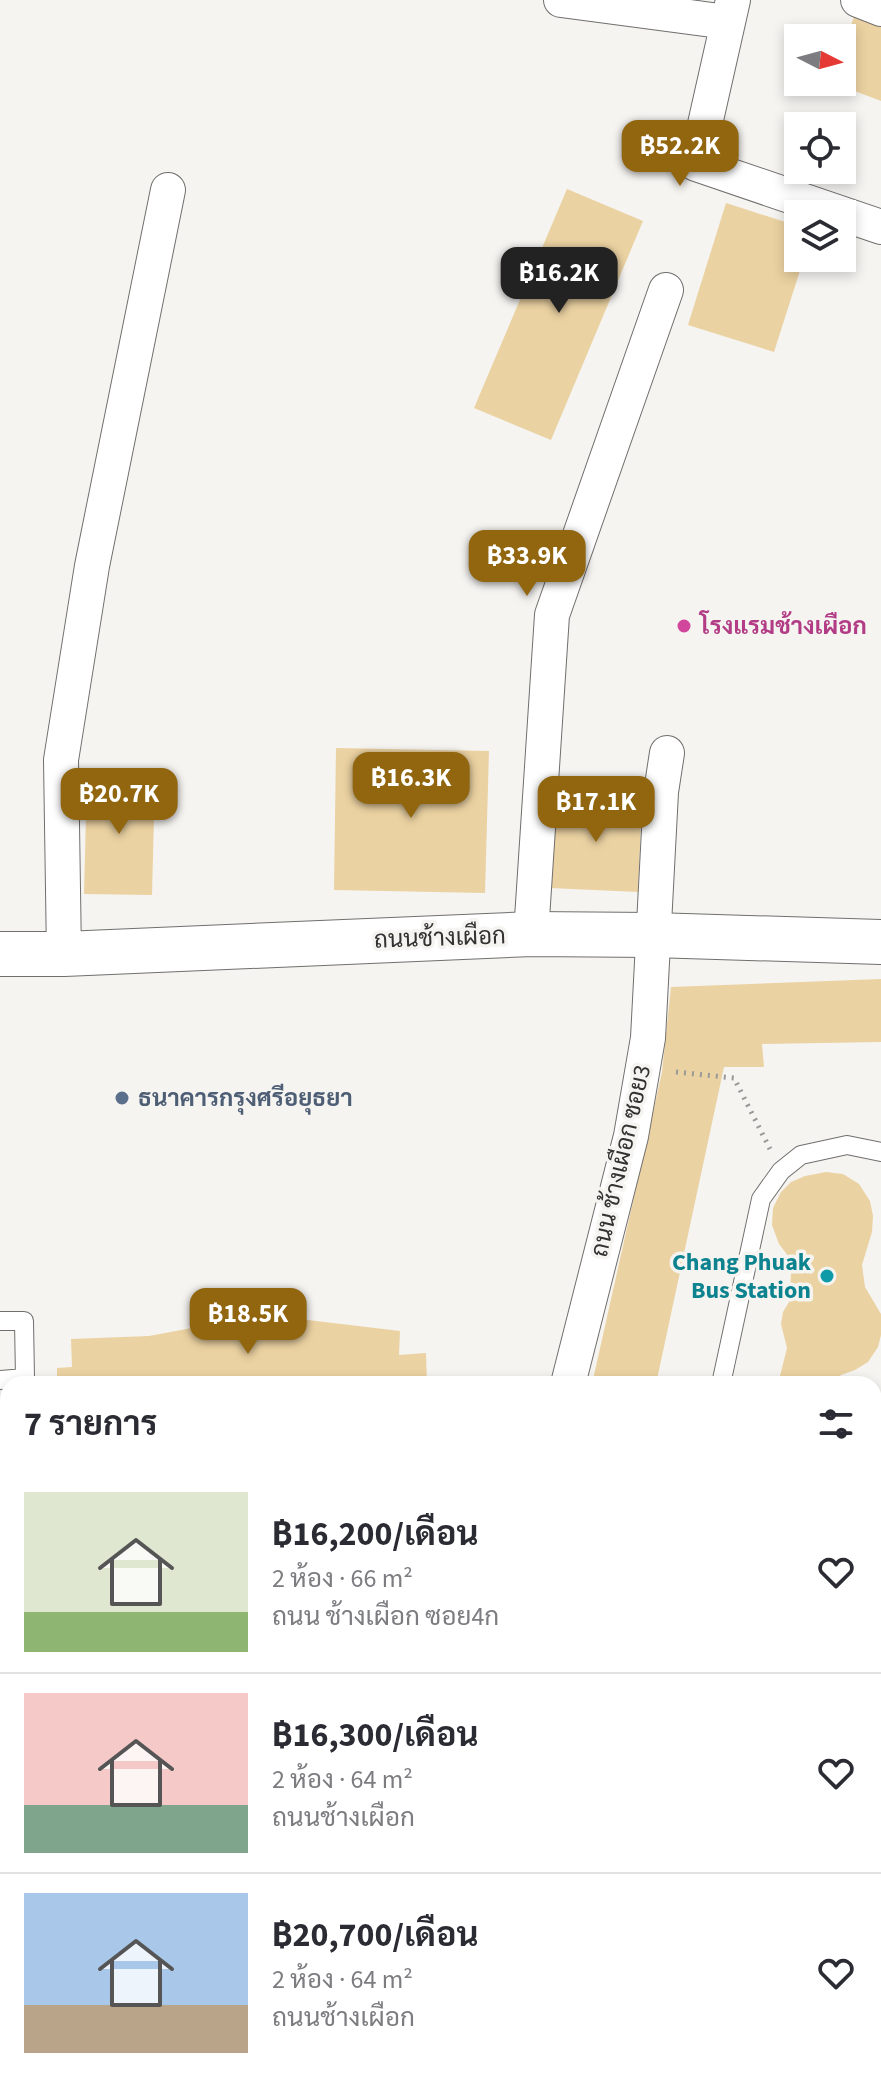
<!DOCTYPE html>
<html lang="th">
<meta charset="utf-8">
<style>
body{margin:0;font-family:"Source Sans 3",Sarabun,sans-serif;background:#f7f7f7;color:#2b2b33;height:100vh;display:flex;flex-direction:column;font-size:30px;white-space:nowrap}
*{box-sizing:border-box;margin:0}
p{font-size:26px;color:#7c7c81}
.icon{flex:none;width:44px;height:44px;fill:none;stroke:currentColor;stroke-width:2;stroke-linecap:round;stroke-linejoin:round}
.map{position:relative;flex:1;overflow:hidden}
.sheet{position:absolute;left:0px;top:1376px;width:882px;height:712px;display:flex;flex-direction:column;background:#fff;border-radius:24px 24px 0 0;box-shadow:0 4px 12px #0003}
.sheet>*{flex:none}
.needle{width:52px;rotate:96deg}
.tools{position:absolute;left:784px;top:24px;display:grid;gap:16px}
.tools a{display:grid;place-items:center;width:72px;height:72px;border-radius:0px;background:#fff;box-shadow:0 4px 12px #0003;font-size:40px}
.price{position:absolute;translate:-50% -68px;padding:0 18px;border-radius:16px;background:#91660f;color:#fff;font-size:26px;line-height:52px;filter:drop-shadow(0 2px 4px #0008)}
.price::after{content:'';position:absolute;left:50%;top:48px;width:24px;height:18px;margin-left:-12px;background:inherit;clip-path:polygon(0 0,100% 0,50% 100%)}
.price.current{background:#222;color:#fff}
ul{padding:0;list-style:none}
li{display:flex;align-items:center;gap:24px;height:200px;padding:0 24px}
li+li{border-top:2px solid #e1e1e2}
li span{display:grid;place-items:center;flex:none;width:224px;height:160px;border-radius:0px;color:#555}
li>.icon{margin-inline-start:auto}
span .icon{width:96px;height:96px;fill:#fffc;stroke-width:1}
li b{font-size:34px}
h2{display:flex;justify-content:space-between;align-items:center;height:96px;padding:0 24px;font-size:34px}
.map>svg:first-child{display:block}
.building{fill:#ebd2a2}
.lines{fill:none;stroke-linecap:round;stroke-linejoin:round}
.service-casing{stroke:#716f6d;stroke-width:20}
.minor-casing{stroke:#716f6d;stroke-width:36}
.tertiary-casing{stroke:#716f6d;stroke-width:44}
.primary-casing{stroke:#716f6d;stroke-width:46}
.path{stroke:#9a9997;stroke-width:5;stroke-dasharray:2 6;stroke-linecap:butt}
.service{stroke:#fff;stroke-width:18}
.minor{stroke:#fff;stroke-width:34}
.tertiary{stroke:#fff;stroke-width:42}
.primary{stroke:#fff;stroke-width:44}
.hotel-dot{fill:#d1479c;stroke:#f5f4f1;stroke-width:3}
.service-dot{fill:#5c6f8a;stroke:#f5f4f1;stroke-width:3}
.culture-dot{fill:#0f9aa8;stroke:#f5f4f1;stroke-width:3}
.labels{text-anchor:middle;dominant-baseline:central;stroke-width:7;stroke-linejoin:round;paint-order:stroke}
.hotel-label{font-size:24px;font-weight:bold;fill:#b23c85;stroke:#f5f4f1;text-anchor:start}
.street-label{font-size:24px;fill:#333231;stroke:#f5f4f1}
.service-label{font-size:24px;font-weight:bold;fill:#4e5e75;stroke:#f5f4f1;text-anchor:start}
.culture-label{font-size:24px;font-weight:bold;fill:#0d838f;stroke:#f5f4f1;text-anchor:end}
</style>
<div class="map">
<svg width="881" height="2088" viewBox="0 0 881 2088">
<rect width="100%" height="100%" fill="#f5f4f1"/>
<!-- building -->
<path class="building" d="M 855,14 L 881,24 L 881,101 L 831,82 L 842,82 L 842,50 Z
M 567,189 L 643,221 L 551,440 L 474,408 Z
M 726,203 L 798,226 L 798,258 L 804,258 L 774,352 L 688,325 Z
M 336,748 L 489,751 L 485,893 L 334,890 Z
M 87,776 L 155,778 L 152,895 L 84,894 Z
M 554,795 L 642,800 L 638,892 L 550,888 Z
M 881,979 L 881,1042 L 762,1044 L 764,1067 L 724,1067 L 656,1384 L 592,1384 L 662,1072 L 671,987 Z
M 826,1172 L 843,1174 L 859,1184 L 870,1201 L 873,1216 L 872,1232 L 862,1265 L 865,1287 L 881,1314 L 881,1335 L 878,1347 L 868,1362 L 855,1370 L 841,1375 L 831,1384 L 761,1384 L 780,1376 L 787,1348 L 781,1324 L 783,1312 L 789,1302 L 792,1261 L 779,1244 L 772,1225 L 773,1208 L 781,1192 L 791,1182 L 805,1176 Z
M 291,1318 L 400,1331 L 399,1355 L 426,1353 L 427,1384 L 57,1384 L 57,1368 L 72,1367 L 71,1339 L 149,1336 L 229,1321 Z
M 874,1764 L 881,1768 L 881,1849 L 874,1856 Z
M 84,2080 L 237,2080 L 236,2088 L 157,2088 L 84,2082 Z
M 553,2080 L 605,2080 L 598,2088 L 562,2088 Z"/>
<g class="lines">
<defs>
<path id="service" d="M 0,1321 L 24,1321 L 25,1378 L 0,1380
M 721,1384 L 761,1199 L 781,1171 L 801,1155 L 847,1145 L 881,1152
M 874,1441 L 881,1413
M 874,1745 L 881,1749"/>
<path id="minor" d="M 561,0 L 727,22
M 733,0 L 696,164 L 881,227
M 858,0 L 881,9
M 531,934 L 552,615 L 666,290
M 64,954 L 61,760 L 92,566 L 168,190
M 568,1384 L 631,1136 L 648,1038 L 661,792 L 667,753
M 0,1882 L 8,1882"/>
<path id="tertiary" d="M 874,1912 L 881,1906
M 0,1982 L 8,2000
M 44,2080 L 48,2088
M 669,2088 L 679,2080"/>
<path id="primary" d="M 0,954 L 64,954 L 531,934 L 653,935 L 881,942"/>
</defs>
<!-- service casing -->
<use href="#service" class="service-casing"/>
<!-- minor casing -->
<use href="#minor" class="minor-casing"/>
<!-- tertiary casing -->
<use href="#tertiary" class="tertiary-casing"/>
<!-- primary casing -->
<use href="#primary" class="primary-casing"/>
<!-- path -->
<path class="path" d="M 676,1072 L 734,1078 L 770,1149"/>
<!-- service -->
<use href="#service" class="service"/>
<!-- minor -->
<use href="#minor" class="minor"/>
<!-- tertiary -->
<use href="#tertiary" class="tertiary"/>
<!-- primary -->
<use href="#primary" class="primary"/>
</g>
<!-- markers -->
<circle class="hotel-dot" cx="684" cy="626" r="8"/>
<circle class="service-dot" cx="122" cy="1098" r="8"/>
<circle class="culture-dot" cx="827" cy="1276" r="8"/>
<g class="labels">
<!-- hotel labels -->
<g class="hotel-label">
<text x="700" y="626">โรงแรมช้างเผือก</text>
</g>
<!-- street labels -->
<g class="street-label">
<text transform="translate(440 938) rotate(-2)">ถนนช้างเผือก</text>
<text transform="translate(621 1161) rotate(-77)">ถนน ช้างเผือก ซอย3</text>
</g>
<!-- service labels -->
<g class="service-label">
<text x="138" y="1098">ธนาคารกรุงศรีอยุธยา</text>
</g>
<!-- culture labels -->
<g class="culture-label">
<text x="811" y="1262">Chang Phuak<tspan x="811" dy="28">Bus Station</tspan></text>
</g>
</g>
</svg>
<div class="tools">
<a><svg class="needle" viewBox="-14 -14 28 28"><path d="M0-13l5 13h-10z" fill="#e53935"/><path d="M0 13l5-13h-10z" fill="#7c7c81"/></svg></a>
<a><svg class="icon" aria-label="locate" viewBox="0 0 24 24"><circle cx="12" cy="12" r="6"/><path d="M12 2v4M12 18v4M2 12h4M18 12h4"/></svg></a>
<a><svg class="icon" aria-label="layers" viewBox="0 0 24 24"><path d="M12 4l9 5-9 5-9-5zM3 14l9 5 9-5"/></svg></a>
</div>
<b class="price" style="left:680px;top:188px">฿52.2K</b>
<b class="price current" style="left:559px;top:315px">฿16.2K</b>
<b class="price" style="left:527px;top:598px">฿33.9K</b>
<b class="price" style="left:411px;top:820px">฿16.3K</b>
<b class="price" style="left:119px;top:836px">฿20.7K</b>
<b class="price" style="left:596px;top:844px">฿17.1K</b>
<b class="price" style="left:248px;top:1356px">฿18.5K</b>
<section class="sheet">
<h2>7 รายการ<svg class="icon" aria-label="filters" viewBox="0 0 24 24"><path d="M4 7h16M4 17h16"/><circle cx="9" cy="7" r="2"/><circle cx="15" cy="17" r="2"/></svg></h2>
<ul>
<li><span style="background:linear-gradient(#dfe7d0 75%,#8fb573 0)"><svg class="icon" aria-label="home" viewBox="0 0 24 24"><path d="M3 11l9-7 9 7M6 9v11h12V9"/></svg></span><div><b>฿16,200/เดือน</b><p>2 ห้อง · 66 m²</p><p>ถนน ช้างเผือก ซอย4ก</p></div><svg class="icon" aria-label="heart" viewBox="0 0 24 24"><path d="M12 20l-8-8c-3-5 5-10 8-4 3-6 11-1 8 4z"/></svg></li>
<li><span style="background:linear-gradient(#f6c9c9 70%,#7fa58c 0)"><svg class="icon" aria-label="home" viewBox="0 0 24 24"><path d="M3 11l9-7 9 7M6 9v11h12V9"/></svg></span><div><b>฿16,300/เดือน</b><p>2 ห้อง · 64 m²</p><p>ถนนช้างเผือก</p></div><svg class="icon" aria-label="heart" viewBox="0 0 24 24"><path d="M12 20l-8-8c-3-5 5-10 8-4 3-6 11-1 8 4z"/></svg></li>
<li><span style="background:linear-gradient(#a9c7e8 70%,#b9a48a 0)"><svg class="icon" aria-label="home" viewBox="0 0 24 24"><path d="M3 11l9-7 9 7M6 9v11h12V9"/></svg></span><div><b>฿20,700/เดือน</b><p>2 ห้อง · 64 m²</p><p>ถนนช้างเผือก</p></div><svg class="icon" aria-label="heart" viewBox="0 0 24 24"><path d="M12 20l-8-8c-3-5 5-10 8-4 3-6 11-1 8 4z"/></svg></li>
</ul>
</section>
</div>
